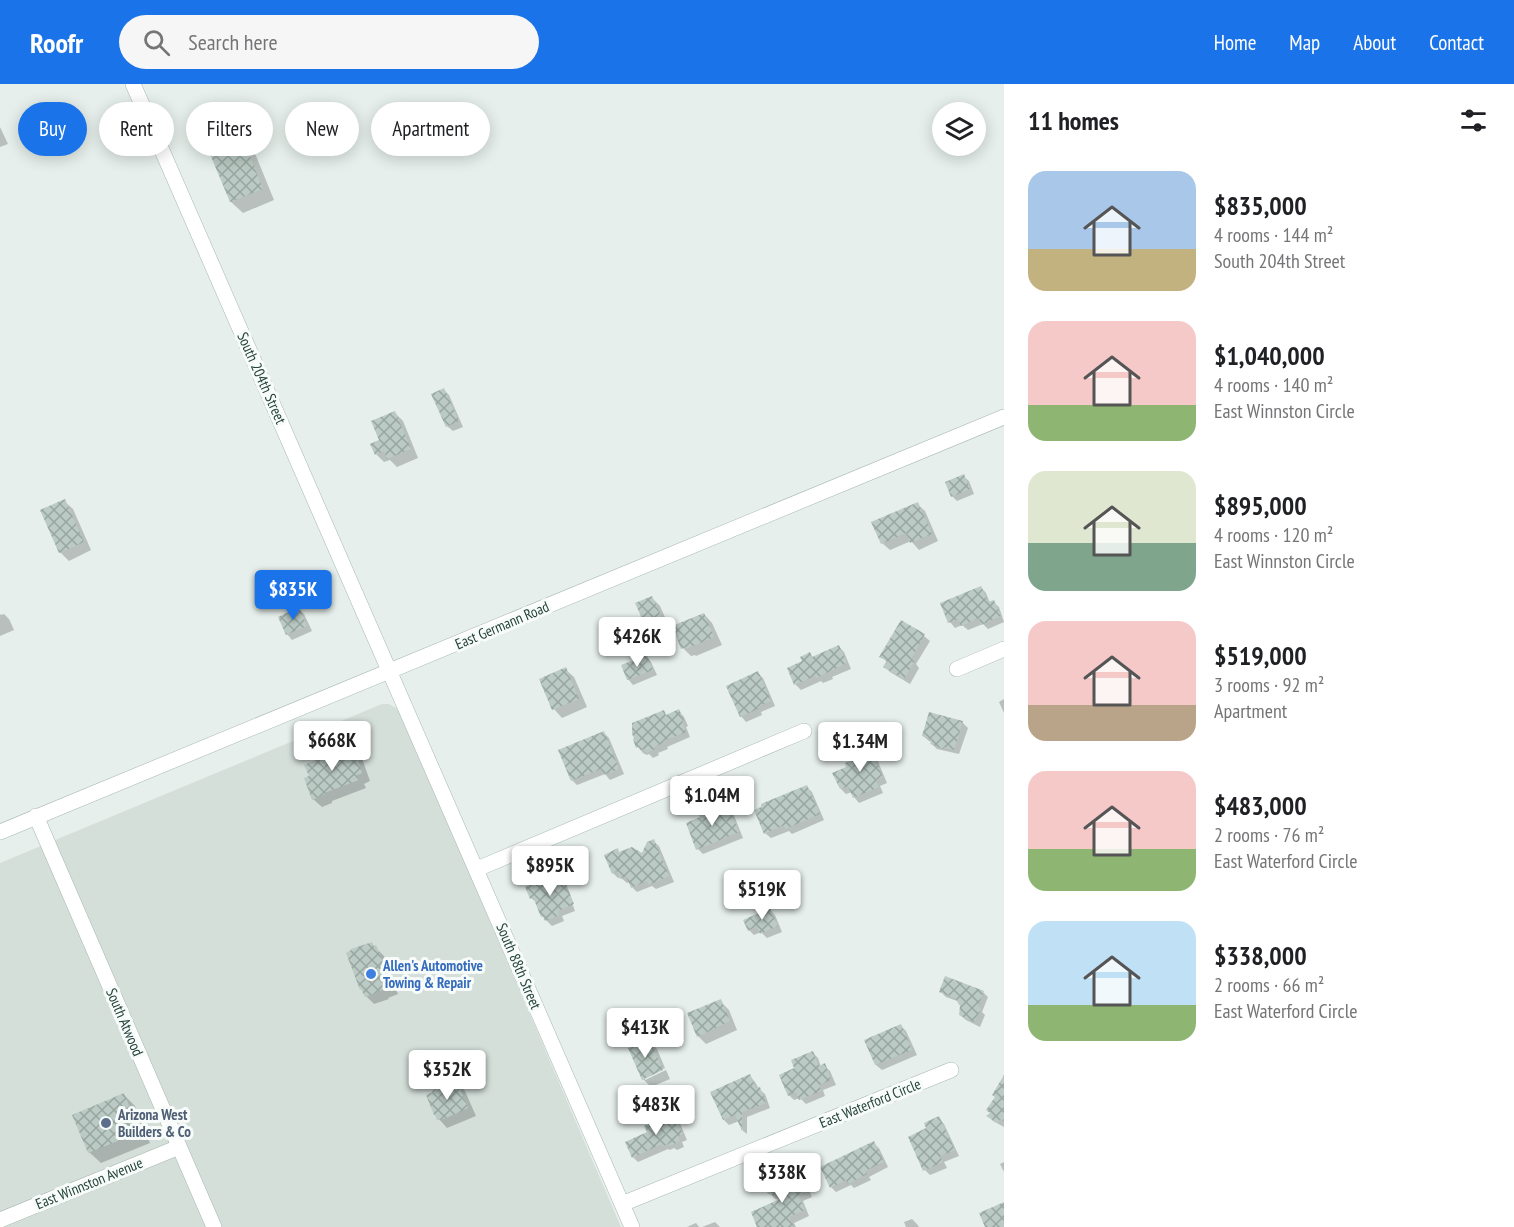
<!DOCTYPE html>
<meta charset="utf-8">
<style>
body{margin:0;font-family:"PT Sans Narrow",sans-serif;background:#f6f6f6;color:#202124;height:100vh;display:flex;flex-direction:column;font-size:22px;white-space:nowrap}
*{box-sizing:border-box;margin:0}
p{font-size:20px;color:#757577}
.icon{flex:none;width:33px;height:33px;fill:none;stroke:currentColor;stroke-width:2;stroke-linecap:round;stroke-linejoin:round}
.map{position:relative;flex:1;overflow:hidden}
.drawer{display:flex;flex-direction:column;background:#fff;width:510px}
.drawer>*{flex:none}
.hud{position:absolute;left:18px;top:18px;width:570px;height:54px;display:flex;gap:12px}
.tools{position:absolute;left:932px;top:18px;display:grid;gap:12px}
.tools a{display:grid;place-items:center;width:54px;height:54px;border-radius:50%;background:#fff;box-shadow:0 3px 15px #0003;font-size:30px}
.price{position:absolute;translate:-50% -51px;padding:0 14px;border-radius:6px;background:#fff;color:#222;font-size:20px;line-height:39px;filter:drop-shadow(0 2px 3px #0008)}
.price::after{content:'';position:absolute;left:50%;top:36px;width:18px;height:14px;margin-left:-9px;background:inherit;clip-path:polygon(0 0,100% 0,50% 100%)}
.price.on{background:#1a73e8;color:#fff}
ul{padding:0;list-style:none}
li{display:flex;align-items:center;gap:18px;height:150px;padding:0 24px}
li span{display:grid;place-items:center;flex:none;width:168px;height:120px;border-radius:18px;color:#555}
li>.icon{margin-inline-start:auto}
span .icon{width:72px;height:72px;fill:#fffc;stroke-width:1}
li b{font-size:26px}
h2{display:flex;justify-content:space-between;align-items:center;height:72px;padding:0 24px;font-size:26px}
.pill{padding:0 21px;border-radius:27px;background:#fff;box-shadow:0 3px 15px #0003;font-size:21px;line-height:54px}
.pill.on{background:#1a73e8;color:#fff}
header{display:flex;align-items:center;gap:36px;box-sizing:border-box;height:84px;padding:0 30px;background:#1a73e8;color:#fff}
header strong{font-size:28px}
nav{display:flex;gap:33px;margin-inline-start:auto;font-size:21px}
.search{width:420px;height:54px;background:#f6f6f6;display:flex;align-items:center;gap:15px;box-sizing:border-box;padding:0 21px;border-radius:33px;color:#757577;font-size:22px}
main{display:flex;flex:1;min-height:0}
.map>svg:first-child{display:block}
.built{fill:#d4dfda}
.shadow{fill:#0003}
.building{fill:url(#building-cross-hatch)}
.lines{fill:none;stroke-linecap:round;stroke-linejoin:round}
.minor-casing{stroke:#a8b8b2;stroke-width:16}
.minor{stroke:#fff;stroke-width:15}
.shop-dot{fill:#3f7fe0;stroke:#f7fbf9;stroke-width:2}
.service-dot{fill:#5c6f8a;stroke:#f7fbf9;stroke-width:2}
.labels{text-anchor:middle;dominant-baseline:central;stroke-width:6;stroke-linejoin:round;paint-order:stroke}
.street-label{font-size:15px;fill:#24423a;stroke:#f7fbf9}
.shop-label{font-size:15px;font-weight:bold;fill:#366cbe;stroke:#f7fbf9;text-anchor:start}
.service-label{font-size:15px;font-weight:bold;fill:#4e5e75;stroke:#f7fbf9;text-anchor:start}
</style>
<header>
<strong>Roofr</strong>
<div class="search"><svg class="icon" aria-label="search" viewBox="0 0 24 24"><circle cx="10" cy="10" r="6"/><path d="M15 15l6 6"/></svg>Search here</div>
<nav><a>Home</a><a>Map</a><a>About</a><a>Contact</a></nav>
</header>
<main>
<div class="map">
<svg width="1004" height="1143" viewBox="0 0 1004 1143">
<defs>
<pattern id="building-cross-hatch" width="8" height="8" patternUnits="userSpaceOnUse" patternTransform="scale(1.5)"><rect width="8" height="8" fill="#bbcac4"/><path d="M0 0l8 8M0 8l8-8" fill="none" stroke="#98a6a0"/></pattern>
</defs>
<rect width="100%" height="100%" fill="#e6efeb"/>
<!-- built -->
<path class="built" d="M 382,620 L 389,620 L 396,624 L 402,632 L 621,1143 L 0,1143 L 0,779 Z"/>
<!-- shadow -->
<path class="shadow" d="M 235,39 L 247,50 L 274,116 L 243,129 L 231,118 L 204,52 Z
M 0,43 L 8,60 L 0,63 Z
M 444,306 L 449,311 L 463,343 L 453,347 L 447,342 Z
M 395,329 L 403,337 L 418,374 L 397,383 L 390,376 L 384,378 L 376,370 L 381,357 Z
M 963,392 L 969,397 L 974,410 L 957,417 L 952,412 Z
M 64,417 L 73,425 L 91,466 L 69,477 L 60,468 Z
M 917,420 L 925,427 L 938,457 L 919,466 L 911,457 L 890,466 L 882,459 Z
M 981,503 L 986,509 L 990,519 L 993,518 L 999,523 L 1004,538 L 988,545 L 983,540 L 968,546 L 962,541 L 955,544 L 950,538 L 942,520 Z
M 652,514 L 660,522 L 675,556 L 661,562 L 652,554 Z
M 299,525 L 304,530 L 312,547 L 292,556 L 287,550 Z
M 0,530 L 1,531 L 4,530 L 9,535 L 14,546 L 0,552 Z
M 704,530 L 712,539 L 722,561 L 696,572 L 695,571 L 691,572 L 683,564 Z
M 901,538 L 924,552 L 930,557 L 916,580 L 919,584 L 910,600 L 890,588 L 885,583 L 888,579 L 881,572 Z
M 839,563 L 844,568 L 851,585 L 832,593 L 833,595 L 823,599 L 821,597 L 801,606 L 795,600 L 804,578 L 810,570 L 813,574 Z
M 646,572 L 651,578 L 657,591 L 633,601 L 628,595 Z
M 565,585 L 574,593 L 587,623 L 562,634 L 554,625 L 541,595 Z
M 758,589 L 763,594 L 775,622 L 761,628 L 762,631 L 746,638 L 741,632 Z
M 1004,615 L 1004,629 L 999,618 Z
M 679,627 L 684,633 L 688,642 L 686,643 L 690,653 L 667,663 L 668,665 L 658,669 L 659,671 L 653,674 L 649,670 L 647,671 L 643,669 L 638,663 L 663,628 L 667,632 Z
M 962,638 L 968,644 L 959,670 L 937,665 L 932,660 L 932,658 L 929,657 L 923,652 Z
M 604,649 L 609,654 L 624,690 L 610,696 L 605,690 L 577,701 L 572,696 Z
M 350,663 L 363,677 L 370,697 L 364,700 L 366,704 L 332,717 L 332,719 L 322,723 L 313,715 Z
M 869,663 L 874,668 L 887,699 L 880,702 L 883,709 L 859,719 L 854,713 L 852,708 L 846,710 L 841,705 L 848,683 L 859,675 Z
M 807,703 L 812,708 L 824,736 L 792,750 L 789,747 L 771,754 L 765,749 Z
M 728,723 L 733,729 L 743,754 L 703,770 L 698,765 L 717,728 Z
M 653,757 L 659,762 L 674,798 L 656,805 L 652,802 L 637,808 L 632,803 L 630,798 L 627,799 L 620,793 L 618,794 L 613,789 L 617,766 L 620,769 L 643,771 Z
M 562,794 L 567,798 L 564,798 L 575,827 L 562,832 L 564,837 L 552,842 L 542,832 L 537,819 L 531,814 L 542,802 Z
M 770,826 L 775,831 L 782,848 L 767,854 L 761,848 L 754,851 L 749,846 Z
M 371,859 L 384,872 L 398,904 L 396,905 L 398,910 L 388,914 L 389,915 L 374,920 L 366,912 Z
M 941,908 L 983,908 L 988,913 L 982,928 L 985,931 L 980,943 L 966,936 L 960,931 L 962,921 L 960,918 L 946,913 Z
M 720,917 L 729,926 L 737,946 L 706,960 L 698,952 Z
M 901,942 L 906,947 L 917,971 L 882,986 L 876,981 L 866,956 Z
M 649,957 L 657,965 L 665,984 L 645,993 L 645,996 L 666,986 L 670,995 L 651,1003 L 643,995 Z
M 812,968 L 818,974 L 821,983 L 824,981 L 830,987 L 836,1001 L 823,1006 L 825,1012 L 806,1020 L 800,1014 L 794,1016 L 789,1011 L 796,985 Z
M 750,992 L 755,998 L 759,1005 L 765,1010 L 770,1024 L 747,1033 L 747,1050 L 743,1047 L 739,1037 L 729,1041 L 724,1036 Z
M 1004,997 L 1004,1043 L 993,1037 L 988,1032 L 992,1029 Z
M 457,999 L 465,1007 L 476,1032 L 447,1044 L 439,1035 Z
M 124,1011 L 135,1022 L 150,1059 L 101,1079 L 89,1068 Z
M 673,1031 L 679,1037 L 687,1056 L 682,1058 L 684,1063 L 677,1066 L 674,1064 L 670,1066 L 668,1065 L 638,1078 L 633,1073 L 649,1049 Z
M 939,1034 L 944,1040 L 959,1072 L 944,1078 L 947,1084 L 930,1091 L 925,1086 L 928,1045 Z
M 873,1059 L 879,1064 L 888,1083 L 869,1093 L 871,1096 L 854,1104 L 851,1101 L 836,1108 L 831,1103 Z
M 1004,1078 L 1004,1088 L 1000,1080 Z
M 799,1091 L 805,1096 L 812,1113 L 803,1117 L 809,1132 L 794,1139 L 796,1143 L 756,1143 L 780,1117 L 774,1114 L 769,1108 L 776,1102 Z
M 912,1135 L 917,1140 L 919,1143 L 906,1143 L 904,1138 Z
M 715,1138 L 720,1143 L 702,1143 Z
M 696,1139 L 699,1143 L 687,1143 Z"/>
<!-- building -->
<path class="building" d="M 236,37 L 263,105 L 230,118 L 202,51 Z
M 444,304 L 459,337 L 446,343 L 431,310 Z
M 395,327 L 411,365 L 387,375 L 384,367 L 375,371 L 370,360 L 379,356 L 371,337 Z
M 964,390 L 970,405 L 951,413 L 945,398 Z
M 65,415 L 84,458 L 59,469 L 40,426 Z
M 918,418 L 932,450 L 910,459 L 906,449 L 881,460 L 871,438 Z
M 981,502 L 988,518 L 994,516 L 1001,532 L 981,541 L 979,534 L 961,542 L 958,535 L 948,539 L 940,519 Z
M 652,512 L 668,547 L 651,555 L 635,519 Z
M 299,523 L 307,542 L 286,551 L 278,533 Z
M 704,529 L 714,553 L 686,565 L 686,563 L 681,565 L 672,542 Z
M 901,536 L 925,550 L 911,575 L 915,577 L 904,595 L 883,583 L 887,577 L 879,573 Z
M 839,561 L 847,579 L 816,594 L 815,592 L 794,601 L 787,584 L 802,577 L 800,573 L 810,568 L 812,573 Z
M 647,571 L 653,586 L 627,596 L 621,581 Z
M 566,583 L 579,615 L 552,626 L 539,595 Z
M 758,587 L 771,617 L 757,623 L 758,625 L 740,633 L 726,602 Z
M 679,625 L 684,636 L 682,637 L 686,648 L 663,657 L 663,659 L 654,663 L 655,665 L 646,669 L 644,665 L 640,666 L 639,663 L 636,664 L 633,655 L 634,654 L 632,650 L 632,639 L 664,626 L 666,631 Z
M 929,628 L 963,637 L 954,666 L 944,663 L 944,665 L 930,660 L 932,656 L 922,652 Z
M 604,647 L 619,685 L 603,691 L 601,685 L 571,697 L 558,666 Z
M 351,661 L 353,667 L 355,667 L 362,689 L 357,691 L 359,696 L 324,709 L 325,710 L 312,716 L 304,694 L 309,692 L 304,681 Z
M 869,661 L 883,693 L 876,696 L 879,703 L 853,714 L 848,702 L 840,705 L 832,689 L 846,683 L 845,679 L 857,674 L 854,667 Z
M 807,701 L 820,730 L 785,745 L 784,741 L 764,750 L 754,726 L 761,723 L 761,720 Z
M 728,722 L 739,748 L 696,766 L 686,739 L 700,733 L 699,731 L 716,724 L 717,726 Z
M 654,755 L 669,792 L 649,801 L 647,797 L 631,804 L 626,792 L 620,795 L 617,787 L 612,790 L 604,771 L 618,764 L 619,768 L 632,763 L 642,769 L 647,758 Z
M 563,792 L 574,820 L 558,827 L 560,831 L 545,837 L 543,832 L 541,833 L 533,813 L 530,815 L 525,803 L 539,797 L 541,801 Z
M 770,824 L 778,842 L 760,850 L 757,842 L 748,847 L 743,836 Z
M 372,858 L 374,863 L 376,861 L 391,895 L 389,896 L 391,901 L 381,906 L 381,907 L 365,913 L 361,905 L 360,906 L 346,869 L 351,866 L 351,865 Z
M 945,892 L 984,907 L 978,922 L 981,925 L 974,938 L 959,931 L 960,922 L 955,914 L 939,908 Z
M 721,915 L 730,937 L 697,953 L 687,929 Z
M 901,940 L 912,966 L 875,981 L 864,956 Z
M 649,955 L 663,986 L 642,996 L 628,964 Z
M 813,967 L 819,982 L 825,979 L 831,996 L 819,1001 L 821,1007 L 799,1016 L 796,1008 L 788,1012 L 779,991 L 794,984 L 791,976 Z
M 750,990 L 756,1004 L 760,1003 L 766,1019 L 742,1028 L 742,1047 L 735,1031 L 723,1036 L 710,1008 Z
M 1004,991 L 1004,1037 L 1000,1035 L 998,1039 L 986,1032 L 990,1029 L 986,1026 L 995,1013 L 992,1011 Z
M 457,997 L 468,1024 L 444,1035 L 437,1036 L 435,1031 L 434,1031 L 426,1011 L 433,1008 L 432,1007 L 437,1004 Z
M 124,1009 L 140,1048 L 88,1069 L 72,1031 Z
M 674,1030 L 683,1050 L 678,1052 L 680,1057 L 670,1062 L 669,1059 L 663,1062 L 662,1060 L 632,1074 L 625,1058 L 647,1048 L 644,1042 Z
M 939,1032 L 955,1066 L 940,1072 L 943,1078 L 923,1087 L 908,1053 L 926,1044 L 924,1039 Z
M 874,1057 L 884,1078 L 865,1087 L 867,1090 L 848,1100 L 846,1096 L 830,1104 L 820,1083 Z
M 800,1089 L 808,1107 L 798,1111 L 805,1126 L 789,1133 L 794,1143 L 757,1143 L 751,1128 L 780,1115 L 767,1109 L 773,1098 L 776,1100 Z
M 1004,1118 L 1004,1143 L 985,1143 L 979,1129 Z"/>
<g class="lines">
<defs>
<path id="minor" d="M 133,0 L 632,1143
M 957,585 L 1004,565
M 36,732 L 214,1143
M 0,748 L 1004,333
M 477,785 L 804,647
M 622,1120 L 951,986
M 0,1136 L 179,1063"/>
</defs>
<!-- minor casing -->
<use href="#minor" class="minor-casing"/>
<!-- minor -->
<use href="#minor" class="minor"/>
</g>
<!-- markers -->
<circle class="shop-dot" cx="371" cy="890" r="6"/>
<circle class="service-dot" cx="106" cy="1039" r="6"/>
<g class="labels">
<!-- street labels -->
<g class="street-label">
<text transform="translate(262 294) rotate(66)">South 204th Street</text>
<text transform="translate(502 541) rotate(-23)">East Germann Road</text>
<text transform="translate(519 882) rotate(67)">South 88th Street</text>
<text transform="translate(125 938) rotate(67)">South Atwood</text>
<text transform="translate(870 1019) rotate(-22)">East Waterford Circle</text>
<text transform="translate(89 1099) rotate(-22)">East Winnston Avenue</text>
</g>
<!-- shop labels -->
<g class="shop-label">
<text x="383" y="881">Allen's Automotive<tspan x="383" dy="17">Towing &amp; Repair</tspan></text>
</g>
<!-- service labels -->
<g class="service-label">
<text x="118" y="1030">Arizona West<tspan x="118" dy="17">Builders &amp; Co</tspan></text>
</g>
</g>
</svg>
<div class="tools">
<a><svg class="icon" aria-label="layers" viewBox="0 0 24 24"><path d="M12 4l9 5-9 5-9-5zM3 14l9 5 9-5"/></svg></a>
</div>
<b class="price on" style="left:293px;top:537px">$835K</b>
<b class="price" style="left:637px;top:584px">$426K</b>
<b class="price" style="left:332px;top:688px">$668K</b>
<b class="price" style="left:860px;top:689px">$1.34M</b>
<b class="price" style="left:712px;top:743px">$1.04M</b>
<b class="price" style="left:550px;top:813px">$895K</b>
<b class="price" style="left:762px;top:837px">$519K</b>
<b class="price" style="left:645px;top:975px">$413K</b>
<b class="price" style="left:447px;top:1017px">$352K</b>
<b class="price" style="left:656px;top:1052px">$483K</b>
<b class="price" style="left:782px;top:1120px">$338K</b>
<div class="hud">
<a class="pill on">Buy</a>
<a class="pill">Rent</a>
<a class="pill">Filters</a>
<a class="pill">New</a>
<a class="pill">Apartment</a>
</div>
</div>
<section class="drawer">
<h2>11 homes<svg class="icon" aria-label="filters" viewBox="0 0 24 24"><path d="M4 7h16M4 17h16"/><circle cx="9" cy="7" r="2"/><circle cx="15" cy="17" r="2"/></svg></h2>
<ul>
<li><span style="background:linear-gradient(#a9c7e8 65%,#c2b280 0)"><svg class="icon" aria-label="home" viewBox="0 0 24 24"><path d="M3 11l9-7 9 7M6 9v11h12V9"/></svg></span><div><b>$835,000</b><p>4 rooms · 144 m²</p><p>South 204th Street</p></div></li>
<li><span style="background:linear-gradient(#f6c9c9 70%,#8fb573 0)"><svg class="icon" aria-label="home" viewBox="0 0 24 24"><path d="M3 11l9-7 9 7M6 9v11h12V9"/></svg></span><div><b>$1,040,000</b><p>4 rooms · 140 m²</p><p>East Winnston Circle</p></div></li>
<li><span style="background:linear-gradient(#dfe7d0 60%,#7fa58c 0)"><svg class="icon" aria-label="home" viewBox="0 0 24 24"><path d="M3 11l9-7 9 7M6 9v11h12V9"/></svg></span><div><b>$895,000</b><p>4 rooms · 120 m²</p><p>East Winnston Circle</p></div></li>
<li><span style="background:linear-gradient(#f6c9c9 70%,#b9a48a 0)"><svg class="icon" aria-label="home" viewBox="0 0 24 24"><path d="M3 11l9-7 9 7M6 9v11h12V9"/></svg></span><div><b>$519,000</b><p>3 rooms · 92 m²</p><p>Apartment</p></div></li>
<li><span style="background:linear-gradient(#f6c9c9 65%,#8fb573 0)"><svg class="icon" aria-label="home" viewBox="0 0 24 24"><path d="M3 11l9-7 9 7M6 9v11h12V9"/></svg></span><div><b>$483,000</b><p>2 rooms · 76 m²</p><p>East Waterford Circle</p></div></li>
<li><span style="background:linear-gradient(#bfe0f5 70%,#8fb573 0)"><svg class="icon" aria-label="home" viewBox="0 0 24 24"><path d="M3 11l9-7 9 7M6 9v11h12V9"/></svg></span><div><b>$338,000</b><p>2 rooms · 66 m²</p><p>East Waterford Circle</p></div></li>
</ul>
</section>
</main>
